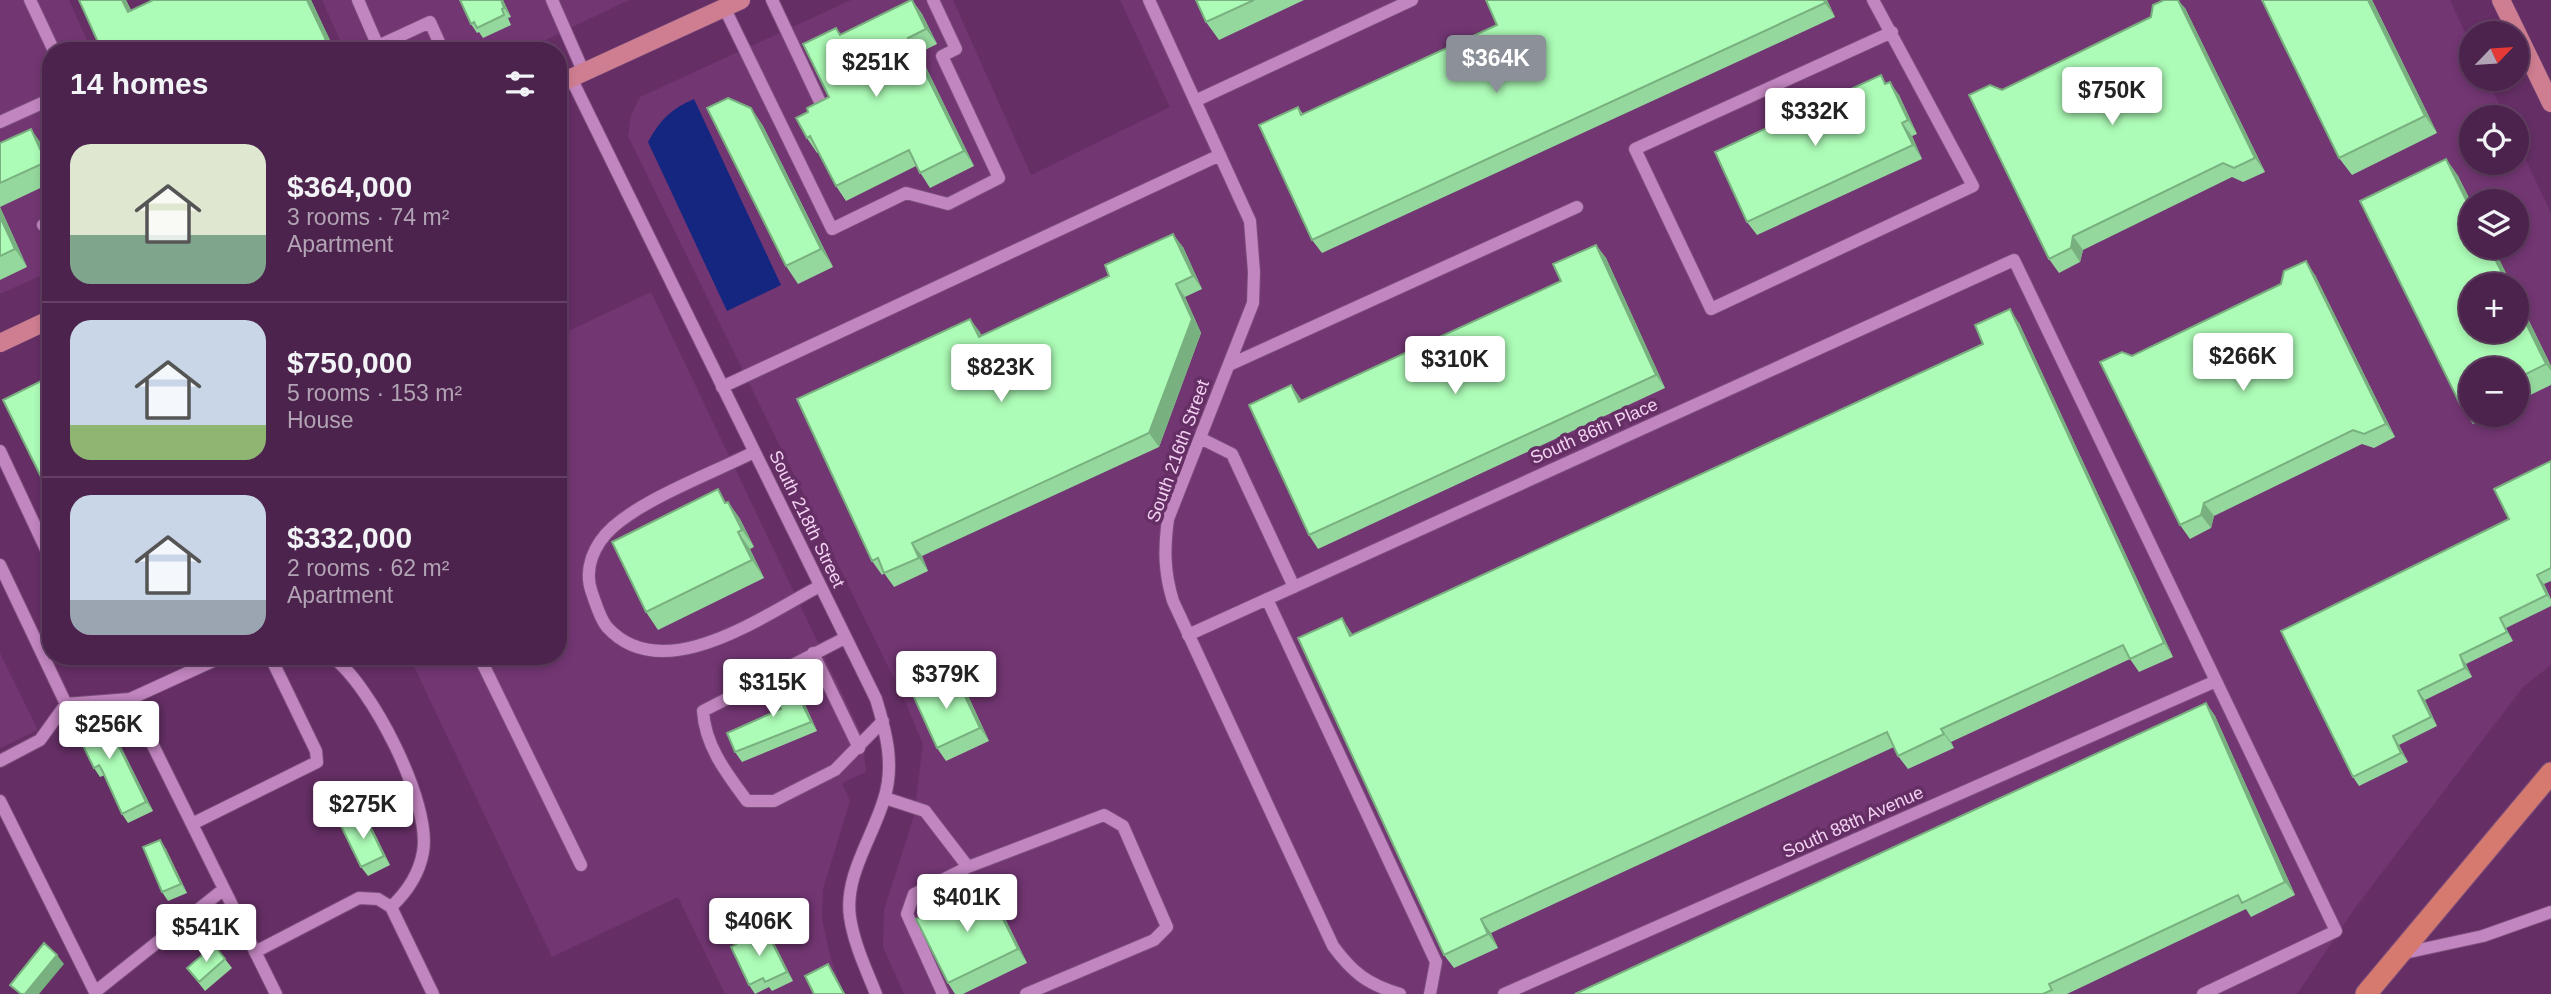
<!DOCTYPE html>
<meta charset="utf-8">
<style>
body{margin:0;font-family:Helvetica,sans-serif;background:#532b53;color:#f1f3f6;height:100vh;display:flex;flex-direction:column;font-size:26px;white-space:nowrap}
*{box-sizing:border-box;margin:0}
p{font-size:23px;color:#b2a4b5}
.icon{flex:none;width:38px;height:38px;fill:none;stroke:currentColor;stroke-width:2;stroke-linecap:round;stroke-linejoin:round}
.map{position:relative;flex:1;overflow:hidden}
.side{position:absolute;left:42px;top:42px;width:525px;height:623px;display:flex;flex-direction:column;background:#4c234c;border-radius:28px;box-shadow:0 4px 10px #0003,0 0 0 2px #634064}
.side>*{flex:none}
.needle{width:46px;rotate:65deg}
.controls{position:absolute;left:2459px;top:21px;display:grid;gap:14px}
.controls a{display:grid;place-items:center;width:70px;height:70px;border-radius:50%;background:#4c234c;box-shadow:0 4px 10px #0003,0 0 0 2px #634064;font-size:35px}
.price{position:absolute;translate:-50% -60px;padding:0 16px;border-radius:7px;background:#fff;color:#222;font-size:23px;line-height:46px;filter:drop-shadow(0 2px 4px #0008)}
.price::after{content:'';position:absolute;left:50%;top:42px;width:21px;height:16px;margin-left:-10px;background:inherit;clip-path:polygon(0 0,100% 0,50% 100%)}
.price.current{background:#8c9099;color:#fff}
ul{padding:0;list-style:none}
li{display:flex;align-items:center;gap:21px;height:175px;padding:0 28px}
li+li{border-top:2px solid #634064}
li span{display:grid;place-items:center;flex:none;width:196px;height:140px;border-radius:21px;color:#555}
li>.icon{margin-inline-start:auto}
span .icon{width:84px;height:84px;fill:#fffc;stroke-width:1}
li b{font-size:30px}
h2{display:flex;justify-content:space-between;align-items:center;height:84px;padding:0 28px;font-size:30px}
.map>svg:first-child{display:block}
.built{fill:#723672;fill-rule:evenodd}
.water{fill:#14267f}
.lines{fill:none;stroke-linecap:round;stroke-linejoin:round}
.minor-casing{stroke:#7b4d7b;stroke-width:14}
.major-casing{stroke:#7b4d7b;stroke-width:19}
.highway-casing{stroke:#7b4d7b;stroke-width:23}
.minor{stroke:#c185bf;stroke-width:12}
.major{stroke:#ce7e90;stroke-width:18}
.highway{stroke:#d67a70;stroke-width:21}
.wall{fill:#94d89d}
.shaded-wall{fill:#78b07f}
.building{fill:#acfbb6;stroke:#78b07f;stroke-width:2}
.labels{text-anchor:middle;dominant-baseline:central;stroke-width:7;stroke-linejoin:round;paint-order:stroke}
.street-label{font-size:18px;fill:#f3d3f2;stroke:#652f65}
</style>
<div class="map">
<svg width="2551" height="994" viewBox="0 0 2551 994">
<rect width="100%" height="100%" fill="#652f65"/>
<!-- built -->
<path class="built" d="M 0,0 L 69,0 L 92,51 L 51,51 L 51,271 L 0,294 Z
M 322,0 L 629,0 L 522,51 L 345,51 Z
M 851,0 L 953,0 L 1031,175 L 1170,107 L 1120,0 L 2450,0 L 2471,45 L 2471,79 L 2487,79 L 2505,117 L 2471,117 L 2471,163 L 2516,163 L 2517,141 L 2551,213 L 2551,665 L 2523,687 L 2355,908 L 2297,994 L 904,994 L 883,947 L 884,910 L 914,816 L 923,744 L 903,697 L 628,136 L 631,115 L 640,97 ZM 2471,201 L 2516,201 L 2516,247 L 2471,247 ZM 2471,285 L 2516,285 L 2516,331 L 2471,331 ZM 2471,369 L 2516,369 L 2516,415 L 2471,415 Z
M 651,292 L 862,735 L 866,772 L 842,783 L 850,801 L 823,889 L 822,920 L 831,959 L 844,994 L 725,994 L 678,897 L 552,957 L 409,656 L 558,656 L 558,336 Z
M 0,653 L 38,730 L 0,748 Z"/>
<!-- water -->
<path class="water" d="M 694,99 L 781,285 L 727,311 L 648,142 C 660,120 671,109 694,99 Z"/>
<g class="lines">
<defs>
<path id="minor" d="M 30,0 L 54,51
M 358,0 L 380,51
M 552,0 L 584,73
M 772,0 L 821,104
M 1149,0 L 1250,221 L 1254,272 L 1253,303 L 1168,519 C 1164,549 1164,572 1173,601 L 1333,946 C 1353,973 1367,984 1400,994
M 1873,0 L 1973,186 L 1711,309 L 1635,149 L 1892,32
M 724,7 L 832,229 L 906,193 L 948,204 L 999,178 L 942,56 L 956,49 L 933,0
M 378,46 L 430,22 L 443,51
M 571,78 L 876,699 C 886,732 895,765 884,799 C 873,837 844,876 850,917 C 854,944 866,969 876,994
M 1195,101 L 1412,0
M 0,122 L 51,99
M 43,225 L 51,222
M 1229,365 L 1577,207
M 722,387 L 1220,155
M 1200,438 L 1232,454 L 1294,587
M 0,451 L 51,560
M 754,452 C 713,473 647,497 613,527 C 594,544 583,569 592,593 C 596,604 600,619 607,627 C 663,689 764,615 820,586
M 0,565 L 66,704
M 1267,599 L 1436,962 L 1430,994
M 1188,635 L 2014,260 L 2336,931 L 2203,994
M 845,638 L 703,711 C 705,746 727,774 747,801 L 774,801 L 835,770 L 883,721
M 813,653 L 859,748
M 331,656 C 371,684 432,804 423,852 C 419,875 407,892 391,907 L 433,994
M 479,656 L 581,865
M 130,699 L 276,994
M 0,761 L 40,740 L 66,704 L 130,699 L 224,656
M 885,798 L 925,811 L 968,867
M 0,801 L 96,994
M 192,824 L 317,762 L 316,751 L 270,656
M 255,952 L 359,898 L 378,899 L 391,907
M 2400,954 L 2483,936 L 2551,912
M 95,992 L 224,889
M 943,994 L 907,914 L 914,894 L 968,867 L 1104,815 L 1123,826 L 1167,927 L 1154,940 L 1026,994
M 1504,994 L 2216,681"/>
<path id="major" d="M 2501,0 L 2551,103
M 558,84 L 741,0
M 0,343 L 51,319"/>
<path id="highway" d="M 2366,994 L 2551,773"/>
</defs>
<!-- minor casing -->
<use href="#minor" class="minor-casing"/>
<!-- major casing -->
<use href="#major" class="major-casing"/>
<!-- highway casing -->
<use href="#highway" class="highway-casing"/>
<!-- minor -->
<use href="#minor" class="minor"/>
<!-- major -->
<use href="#major" class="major"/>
<!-- highway -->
<use href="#highway" class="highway"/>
</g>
<!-- wall -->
<path class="wall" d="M 126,0 L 131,10 L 311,0 L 335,51 L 102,51 Z
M 503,0 L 511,17 L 508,18 L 511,25 L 483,38 L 479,32 L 477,33 L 471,24 Z
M 912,0 L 922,14 L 937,44 L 919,53 L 974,166 L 930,188 L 916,166 L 846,201 L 836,186 L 818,152 L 817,153 L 807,138 L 808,112 L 829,97 L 836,28 L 841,35 Z
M 1196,0 L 1304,0 L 1219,40 L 1206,22 Z
M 1827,0 L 1835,17 L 1322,253 L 1312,240 L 1298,107 L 1303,114 Z
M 2262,0 L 2372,0 L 2437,133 L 2352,175 L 2339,158 Z
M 2185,8 L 2265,172 L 2243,182 L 2232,177 L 2083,250 L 2080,262 L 2059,273 L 2049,259 L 2002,90 Z
M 1886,84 L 1899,95 L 1917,134 L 1912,136 L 1922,159 L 1757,235 L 1747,222 Z
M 751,108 L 763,126 L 833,267 L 798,284 L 786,266 Z
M 0,143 L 43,146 L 51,162 L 51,183 L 0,207 Z
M 2446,159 L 2458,176 L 2471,202 L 2471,247 L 2493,247 L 2551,366 L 2551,385 L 2516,402 L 2516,369 L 2471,369 L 2471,415 L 2491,415 L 2473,424 L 2461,406 Z
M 0,207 L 27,267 L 0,280 Z
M 1596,245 L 1606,258 L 1665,388 L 1318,549 L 1309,535 L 1291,385 L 1302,401 L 1561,281 Z
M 1183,247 L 1202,289 L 1185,297 L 1201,333 L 1159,447 L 922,556 L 928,571 L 894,587 L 884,573 L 882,575 L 872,561 L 970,319 L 981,335 Z
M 2315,275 L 2395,437 L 2374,448 L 2362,444 L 2214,516 L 2211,528 L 2190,539 L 2180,525 L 2132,356 Z
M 2019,323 L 2173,657 L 2139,672 L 2130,659 L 1951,742 L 1954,748 L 1908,769 L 1898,756 L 1894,747 L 1491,933 L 1498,948 L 1454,968 L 1444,955 L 1351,632 L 1353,635 L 1983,344 Z
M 2551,461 L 2551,581 L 2544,584 L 2551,599 L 2551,606 L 2506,628 L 2513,641 L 2466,664 L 2472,677 L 2425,700 L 2437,726 L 2399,745 L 2408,762 L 2359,786 L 2353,777 L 2509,519 Z
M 727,502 L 728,502 L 740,519 L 754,547 L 750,549 L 764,578 L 658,630 L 646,612 Z
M 954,673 L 964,687 L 989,741 L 946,761 L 937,748 Z
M 790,678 L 797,687 L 817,731 L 742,762 L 735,752 L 781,709 Z
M 2206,703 L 2215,716 L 2295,895 L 2251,917 L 2246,909 L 2067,994 L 1575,994 Z
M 104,720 L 108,729 L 116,737 L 153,811 L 128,823 L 122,814 L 105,775 L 100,777 L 94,768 Z
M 364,815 L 370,824 L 390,865 L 368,876 L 361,867 Z
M 160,840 L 166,849 L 187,893 L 168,901 L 162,892 Z
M 995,898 L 1027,963 L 963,994 L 955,994 L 948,983 Z
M 771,937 L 793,981 L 772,991 L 769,987 L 755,994 L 749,985 Z
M 225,959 L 232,968 L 205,991 L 187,968 Z"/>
<!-- shaded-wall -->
<path class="shaded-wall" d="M 122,0 L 126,0 L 140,30 L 128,12 Z
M 307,0 L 311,0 L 335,51 L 333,51 L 326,40 Z
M 501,0 L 503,0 L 511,17 L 504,8 Z
M 912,0 L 922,14 L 937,44 L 926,29 Z
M 1824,0 L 1827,0 L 1835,17 L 1825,3 Z
M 2178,0 L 2185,8 L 2265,172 L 2255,158 Z
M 2368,0 L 2372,0 L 2437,133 L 2425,116 Z
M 908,38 L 919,53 L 974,166 L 964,151 Z
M 1890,82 L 1899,95 L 1917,134 L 1908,120 Z
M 751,108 L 763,126 L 833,267 L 821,249 Z
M 1902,123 L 1912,136 L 1922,159 L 1913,145 Z
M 31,129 L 43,146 L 51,162 L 51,168 L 46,162 Z
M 2446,159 L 2458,176 L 2471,202 L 2471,210 Z
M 0,207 L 27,267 L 15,249 L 0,217 Z
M 1173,234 L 1183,247 L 1202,289 L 1193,276 Z
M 2073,236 L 2083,250 L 2080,262 L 2071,248 Z
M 1596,245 L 1606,258 L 1665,388 L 1656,375 Z
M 2489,247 L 2493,247 L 2512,285 L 2508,285 Z
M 2306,261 L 2315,275 L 2395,437 L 2386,424 Z
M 1176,284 L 1185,297 L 1201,333 L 1159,447 L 1149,433 Z
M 2516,295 L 2551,366 L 2551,371 L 2546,364 L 2516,303 Z
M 2010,309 L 2019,323 L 2173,657 L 2164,643 Z
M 970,319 L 980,332 L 988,350 L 979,337 Z
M 1291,385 L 1301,399 L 1308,416 L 1299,402 Z
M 728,502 L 740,519 L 754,547 L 742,530 Z
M 2204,503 L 2214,516 L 2211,528 L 2201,515 Z
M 738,532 L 750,549 L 764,578 L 752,560 Z
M 912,543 L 922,556 L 928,571 L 919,558 Z
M 2537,575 L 2544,584 L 2551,601 L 2547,595 Z
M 1342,618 L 1351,632 L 1360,650 L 1350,636 Z
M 2500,618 L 2506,628 L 2513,641 L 2507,632 Z
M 2460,655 L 2466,664 L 2472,677 L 2465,668 Z
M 954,673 L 964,687 L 989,741 L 980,728 Z
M 790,678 L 797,687 L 817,731 L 811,722 Z
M 2418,691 L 2425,700 L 2437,726 L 2431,717 Z
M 2206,703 L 2215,716 L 2295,895 L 2285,882 Z
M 97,711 L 104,720 L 113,739 L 107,730 Z
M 110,728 L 116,737 L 153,811 L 146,802 Z
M 1941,729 L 1951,742 L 1954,748 L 1944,734 Z
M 2393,736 L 2399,745 L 2408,762 L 2401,753 Z
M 364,815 L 370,824 L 390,865 L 384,856 Z
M 160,840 L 166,849 L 187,893 L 181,884 Z
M 986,885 L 995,898 L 1027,963 L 1018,949 Z
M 1481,919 L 1491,933 L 1498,948 L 1488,934 Z
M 765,928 L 771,937 L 793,981 L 787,972 Z
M 57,955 L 64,964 L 39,994 L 25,994 Z
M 828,964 L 834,973 L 845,994 L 844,994 Z"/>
<!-- building -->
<path class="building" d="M 79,0 L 122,0 L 128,12 L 153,0 L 307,0 L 326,40 L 303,51 L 102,51 Z
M 460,0 L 501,0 L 504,8 L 502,9 L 504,15 L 477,28 L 474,22 L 471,24 Z
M 911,0 L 912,0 L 926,29 L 908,38 L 964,151 L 920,173 L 909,150 L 836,186 L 810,136 L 807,138 L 796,118 L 808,112 L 807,108 L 829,97 L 803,44 L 836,28 L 840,35 Z
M 1196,0 L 1254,0 L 1206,22 Z
M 1486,0 L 1824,0 L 1825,3 L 1312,240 L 1259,125 L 1298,107 L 1301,115 L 1497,25 Z
M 2164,0 L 2178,0 L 2255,158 L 2234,168 L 2223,163 L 2073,236 L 2071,248 L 2049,259 L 1969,95 L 1990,85 L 2002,90 L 2151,17 L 2153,5 Z
M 2262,0 L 2368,0 L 2425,116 L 2339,158 Z
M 1881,75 L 1885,84 L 1890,82 L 1908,120 L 1902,123 L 1913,145 L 1747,222 L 1715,152 Z
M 728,98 L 751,108 L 821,249 L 786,266 L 707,108 Z
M 31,129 L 46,162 L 0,183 L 0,143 Z
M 2446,159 L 2471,210 L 2471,247 L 2489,247 L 2508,285 L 2471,285 L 2471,331 L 2516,331 L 2516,303 L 2546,364 L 2516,379 L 2516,369 L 2471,369 L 2471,401 L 2461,406 L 2360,201 Z
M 0,217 L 15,249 L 0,256 Z
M 1173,234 L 1193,276 L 1176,284 L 1192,319 L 1149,433 L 912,543 L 919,558 L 884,573 L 878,558 L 872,561 L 797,399 L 970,319 L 979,337 L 1109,276 L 1105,265 Z
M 1596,245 L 1656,375 L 1309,535 L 1249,405 L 1291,385 L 1299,402 L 1561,281 L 1553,264 Z
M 2306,261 L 2386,424 L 2364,434 L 2353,430 L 2204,503 L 2201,515 L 2180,525 L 2100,362 L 2122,352 L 2132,356 L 2281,284 L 2284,271 Z
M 2010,309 L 2164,643 L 2130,659 L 2123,645 L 1941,729 L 1944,734 L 1898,756 L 1887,732 L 1481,919 L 1488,934 L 1444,955 L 1298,638 L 1342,618 L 1350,636 L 1983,344 L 1975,325 Z
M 51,376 L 51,497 L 3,400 Z
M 2551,461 L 2551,568 L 2537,575 L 2547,595 L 2500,618 L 2507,632 L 2460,655 L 2465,668 L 2418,691 L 2431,717 L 2393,736 L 2401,753 L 2353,777 L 2281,631 L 2509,519 L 2494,489 Z
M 718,489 L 725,503 L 728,502 L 742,530 L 738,532 L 752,560 L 646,612 L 612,542 Z
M 954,673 L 980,728 L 937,748 L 912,693 Z
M 790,678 L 811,722 L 735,752 L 727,733 L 781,709 L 770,687 Z
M 2206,703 L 2285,882 L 2242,903 L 2238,895 L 2049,984 L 2052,990 L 2043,994 L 1575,994 Z
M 97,711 L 107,730 L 110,728 L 146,802 L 122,814 L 102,770 L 99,765 L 94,768 L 72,723 Z
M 364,815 L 384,856 L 361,867 L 341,826 Z
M 160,840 L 181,884 L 162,892 L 143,847 Z
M 986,885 L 1018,949 L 948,983 L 916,919 Z
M 765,928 L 787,972 L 765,982 L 763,978 L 749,985 L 731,947 Z
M 44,943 L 57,955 L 25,994 L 21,994 L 10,985 Z
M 214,945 L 225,959 L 199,982 L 187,968 Z
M 828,964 L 844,994 L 814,994 L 805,976 Z"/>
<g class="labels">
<!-- street labels -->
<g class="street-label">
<text transform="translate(1594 431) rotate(-24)">South 86th Place</text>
<text transform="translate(1178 451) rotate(-70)">South 216th Street</text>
<text transform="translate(807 519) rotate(64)">South 218th Street</text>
<text transform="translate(1853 822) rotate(-24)">South 88th Avenue</text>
</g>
</g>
</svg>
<div class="controls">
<a><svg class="needle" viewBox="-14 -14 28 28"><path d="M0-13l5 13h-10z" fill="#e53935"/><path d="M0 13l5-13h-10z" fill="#b2a4b5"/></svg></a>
<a><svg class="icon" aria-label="locate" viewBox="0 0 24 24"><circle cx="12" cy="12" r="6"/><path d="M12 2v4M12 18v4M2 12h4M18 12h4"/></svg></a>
<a><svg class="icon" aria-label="layers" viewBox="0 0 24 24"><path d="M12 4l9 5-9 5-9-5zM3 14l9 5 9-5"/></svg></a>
<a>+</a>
<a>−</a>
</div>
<b class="price current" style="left:1496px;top:95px">$364K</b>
<b class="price" style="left:876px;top:99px">$251K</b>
<b class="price" style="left:2112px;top:127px">$750K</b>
<b class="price" style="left:1815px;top:148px">$332K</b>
<b class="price" style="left:2243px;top:393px">$266K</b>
<b class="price" style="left:1455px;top:396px">$310K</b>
<b class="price" style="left:1001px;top:404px">$823K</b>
<b class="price" style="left:946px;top:711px">$379K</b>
<b class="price" style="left:773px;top:719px">$315K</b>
<b class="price" style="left:109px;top:761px">$256K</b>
<b class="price" style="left:363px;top:841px">$275K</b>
<b class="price" style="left:967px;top:934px">$401K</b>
<b class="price" style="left:759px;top:958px">$406K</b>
<b class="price" style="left:206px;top:964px">$541K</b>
<section class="side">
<h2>14 homes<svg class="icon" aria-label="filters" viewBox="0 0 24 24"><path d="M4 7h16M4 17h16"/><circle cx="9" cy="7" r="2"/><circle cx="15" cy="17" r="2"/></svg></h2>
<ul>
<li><span style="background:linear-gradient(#dfe7d0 65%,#7fa58c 0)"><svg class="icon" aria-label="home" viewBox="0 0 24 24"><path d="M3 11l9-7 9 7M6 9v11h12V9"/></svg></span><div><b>$364,000</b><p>3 rooms · 74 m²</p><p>Apartment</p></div></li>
<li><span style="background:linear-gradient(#c9d6e8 75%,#8fb573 0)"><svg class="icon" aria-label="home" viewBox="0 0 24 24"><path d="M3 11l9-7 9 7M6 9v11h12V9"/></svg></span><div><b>$750,000</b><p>5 rooms · 153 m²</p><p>House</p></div></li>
<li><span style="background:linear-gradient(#c9d6e8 75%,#9aa5b1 0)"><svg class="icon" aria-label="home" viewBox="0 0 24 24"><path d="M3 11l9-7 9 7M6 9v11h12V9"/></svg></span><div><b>$332,000</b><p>2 rooms · 62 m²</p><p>Apartment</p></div></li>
</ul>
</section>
</div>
